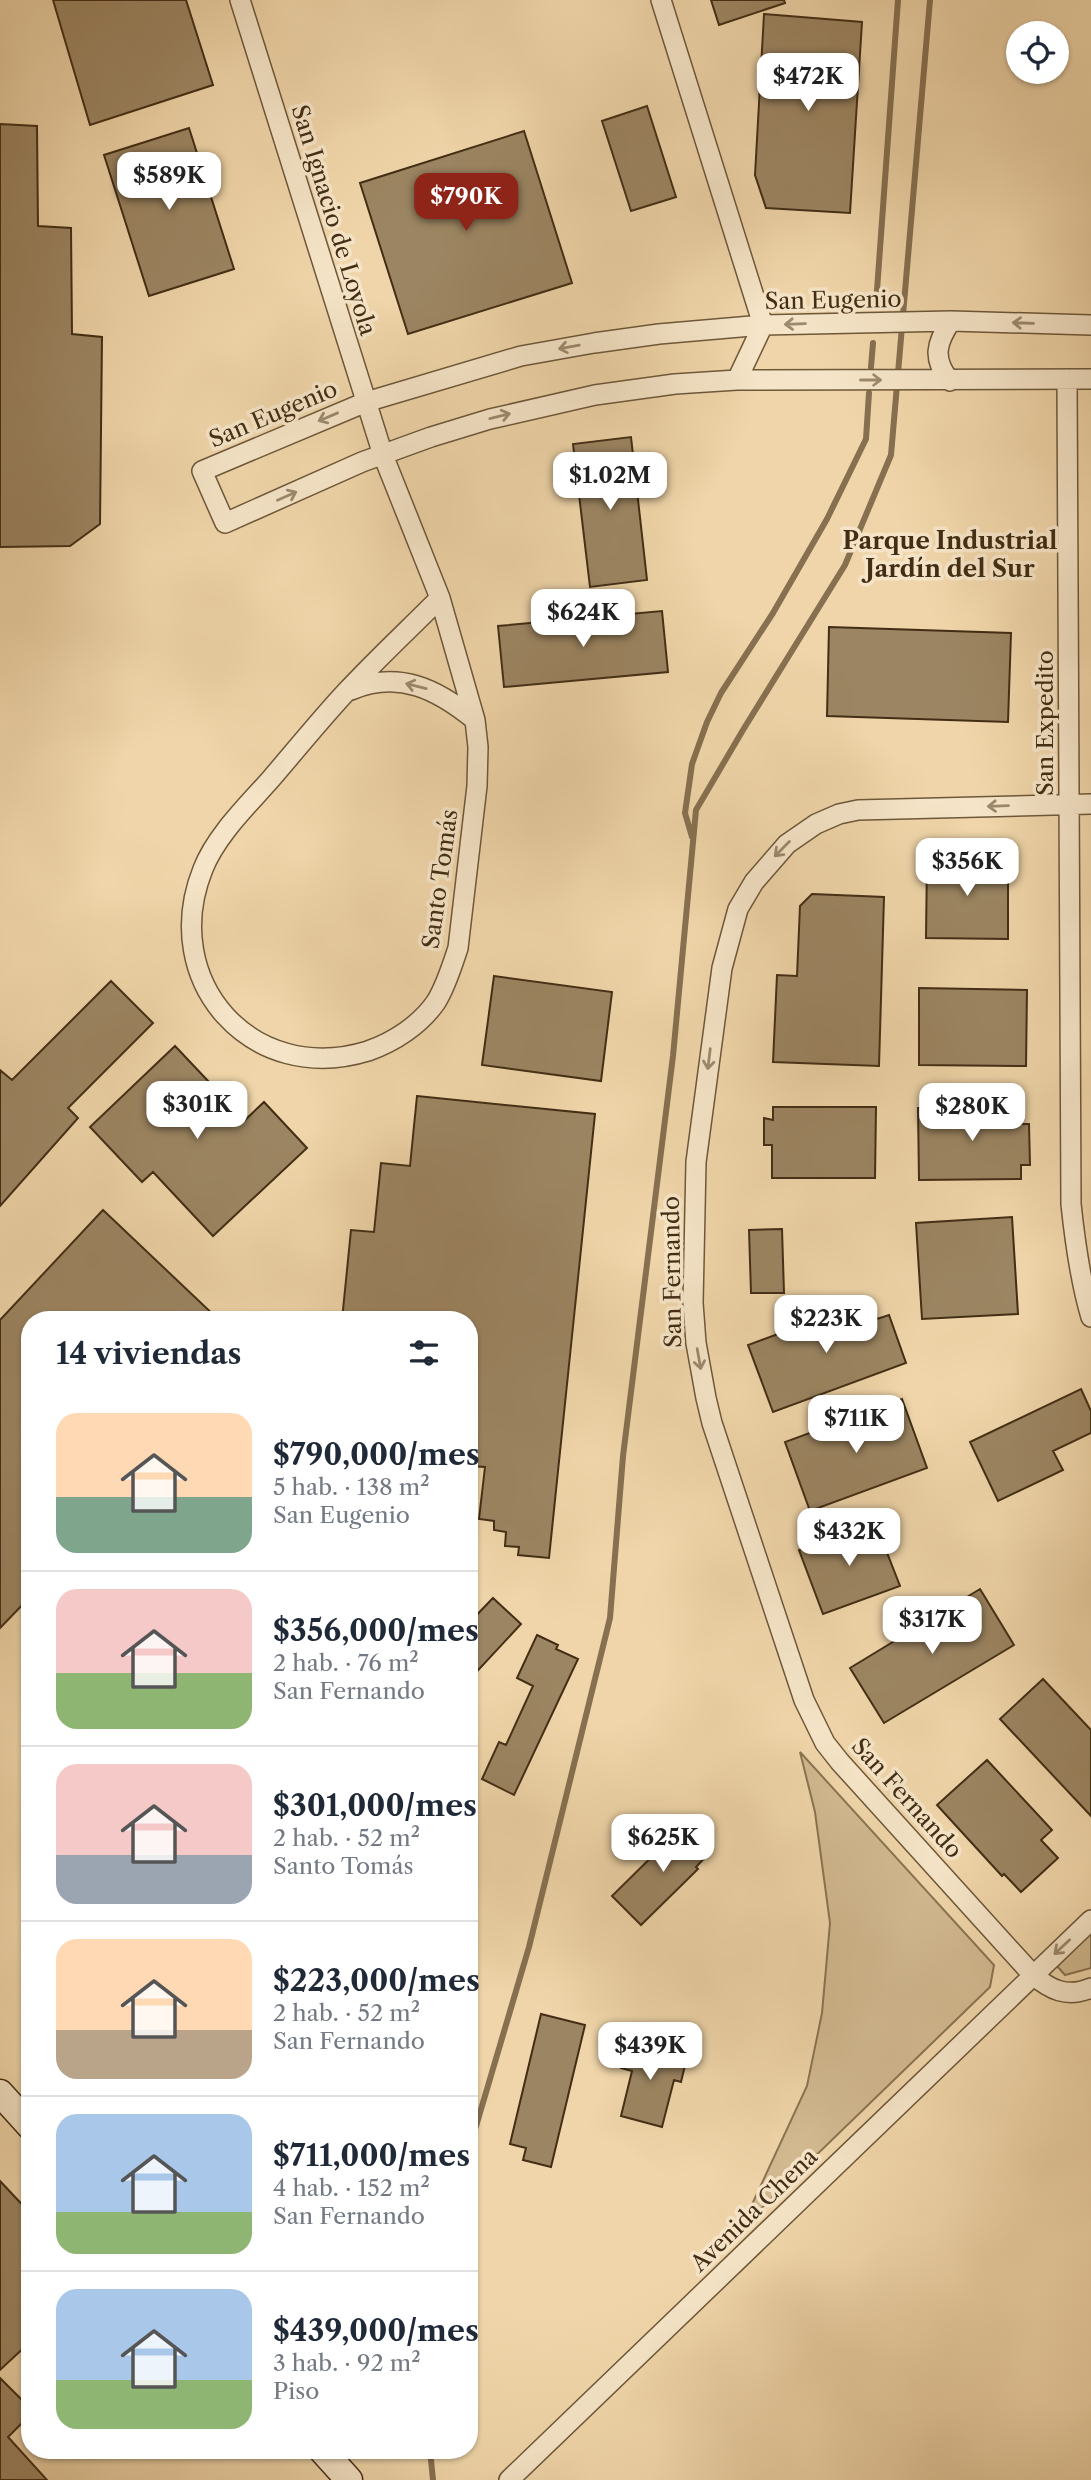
<!DOCTYPE html>
<html lang="es">
<meta charset="utf-8">
<style>
body{margin:0;font-family:"Libre Caslon Text",serif;background:#f2f2f3;color:#1f2937;height:100vh;display:flex;flex-direction:column;font-size:26px;white-space:nowrap}
*{box-sizing:border-box;margin:0}
p{font-size:23px;color:#747a83}
.icon{flex:none;width:38px;height:38px;fill:none;stroke:currentColor;stroke-width:2;stroke-linecap:round;stroke-linejoin:round}
.map{position:relative;flex:1;overflow:hidden}
.details{position:absolute;left:21px;top:1311px;width:457px;height:1148px;display:flex;flex-direction:column;background:#fff;border-radius:28px;box-shadow:0 2px 5px #0004}
.details>*{flex:none}
.tools{position:absolute;left:1006px;top:21px;display:grid;gap:14px}
.tools a{display:grid;place-items:center;width:63px;height:63px;border-radius:50%;background:#fff;box-shadow:0 2px 5px #0004;font-size:35px}
.price{position:absolute;translate:-50% -60px;padding:0 16px;border-radius:14px;background:#fff;color:#222;font-size:23px;line-height:46px;filter:drop-shadow(0 2px 4px #0008)}
.price::after{content:'';position:absolute;left:50%;top:42px;width:21px;height:16px;margin-left:-10px;background:inherit;clip-path:polygon(0 0,100% 0,50% 100%)}
.price.active{background:#8f2418;color:#fff}
ul{padding:0;list-style:none}
li{display:flex;align-items:center;gap:21px;height:175px;padding:0 35px}
li+li{border-top:2px solid #e0e1e3}
li span{display:grid;place-items:center;flex:none;width:196px;height:140px;border-radius:21px;color:#555}
li>.icon{margin-inline-start:auto}
span .icon{width:84px;height:84px;fill:#fffc;stroke-width:1}
li b{font-size:30px}
h2{display:flex;justify-content:space-between;align-items:center;height:84px;padding:0 35px;font-size:30px}
.map>svg:first-child{display:block}
.green{fill:#d2b990;stroke:#8a7452;stroke-width:2}
.lines{fill:none;stroke-linecap:round;stroke-linejoin:round}
.stream{stroke:#877050;stroke-width:6}
.building{fill:#9c8562;stroke:#432e15;stroke-width:2}
.street-casing{stroke:#6e583a;stroke-width:22}
.secondary-casing{stroke:#432e15;stroke-width:29}
.street{stroke:#f5e4c7;stroke-width:19}
.secondary{stroke:#f5e4c7;stroke-width:26}
.oneway{stroke:#9c896e}
.labels{text-anchor:middle;dominant-baseline:central;stroke-width:7;stroke-linejoin:round;paint-order:stroke}
.street-label{font-size:23px;fill:#432e15;stroke:#f5e4c7}
.neighbourhood-label{font-size:24px;font-weight:bold;fill:#432e15;stroke:#f5e4c7}
</style>
<div class="map">
<svg width="1091" height="2480" viewBox="0 0 1091 2480">
<rect width="100%" height="100%" fill="#efd5a9"/>
<filter id="stains"><feTurbulence type="fractalNoise" baseFrequency=".00286" numOctaves="4"/><feColorMatrix values="0 0 0 0 .2 0 0 0 0 .09 0 0 0 0 .02 0 0 0 .5 -.17"/></filter>
<radialGradient id="worn" r=".72"><stop offset=".6" stop-color="#630" stop-opacity="0"/><stop offset="1" stop-color="#630" stop-opacity=".3"/></radialGradient>
<!-- green -->
<path class="green" d="M 800,1752 L 994,1965 L 990,1987 L 741,2228 L 807,2086 L 822,2013 L 830,1923 L 815,1812 Z
M 1091,1933 L 1091,1968 L 1065,1975 L 1056,1965 Z"/>
<g class="lines">
<!-- stream -->
<path class="stream" d="M 876,304 L 898,0
M 871,367 L 873,343
M 692,837 L 685,813 L 692,764 L 707,722 L 721,693 L 773,613 L 827,519 L 866,439 L 869,393
M 469,2150 L 529,1947 L 610,1618 L 623,1456 L 673,1056 L 696,810 L 743,730 L 845,565 L 891,455 L 930,0
M 430,2450 L 433,2480"/>
</g>
<!-- building -->
<path class="building" d="M 53,0 L 186,0 L 213,85 L 90,125 Z
M 711,0 L 784,0 L 785,3 L 719,25 Z
M 764,14 L 862,22 L 850,213 L 766,208 L 755,175 Z
M 647,106 L 676,197 L 631,211 L 602,121 Z
M 0,124 L 37,126 L 38,226 L 71,228 L 72,334 L 102,337 L 100,524 L 70,546 L 0,547 Z
M 189,128 L 234,269 L 149,296 L 104,155 Z
M 524,131 L 572,283 L 408,334 L 360,183 Z
M 631,437 L 647,580 L 590,587 L 573,444 Z
M 662,611 L 668,672 L 504,687 L 498,626 Z
M 829,627 L 1011,633 L 1008,722 L 827,716 Z
M 927,857 L 1008,858 L 1008,939 L 926,938 Z
M 812,894 L 884,897 L 879,1066 L 773,1062 L 777,975 L 797,976 L 800,906 Z
M 494,976 L 612,992 L 601,1081 L 482,1065 Z
M 111,981 L 153,1023 L 68,1108 L 78,1118 L 0,1206 L 0,1070 L 12,1080 Z
M 919,988 L 1027,990 L 1026,1066 L 919,1065 Z
M 175,1046 L 245,1120 L 264,1102 L 307,1148 L 213,1236 L 153,1172 L 142,1182 L 90,1127 Z
M 417,1096 L 595,1114 L 549,1558 L 518,1555 L 519,1547 L 505,1546 L 506,1532 L 494,1530 L 494,1521 L 479,1519 L 485,1467 L 469,1466 L 469,1320 L 342,1320 L 351,1230 L 374,1232 L 381,1163 L 410,1166 Z
M 1020,1106 L 1021,1124 L 1029,1124 L 1030,1165 L 1021,1165 L 1021,1179 L 919,1180 L 918,1108 Z
M 773,1107 L 876,1107 L 875,1178 L 772,1178 L 772,1145 L 764,1145 L 764,1118 L 773,1120 Z
M 103,1210 L 219,1320 L 30,1320 L 30,1597 L 0,1628 L 0,1320 Z
M 1012,1217 L 1018,1314 L 922,1319 L 916,1223 Z
M 782,1229 L 784,1293 L 751,1293 L 749,1230 Z
M 871,1300 L 877,1319 L 889,1315 L 906,1363 L 773,1412 L 748,1345 Z
M 1081,1389 L 1091,1411 L 1091,1433 L 1053,1451 L 1063,1470 L 998,1501 L 970,1442 Z
M 902,1399 L 927,1468 L 810,1511 L 785,1442 Z
M 875,1522 L 900,1586 L 823,1614 L 799,1550 Z
M 980,1589 L 1014,1645 L 884,1723 L 850,1668 Z
M 493,1598 L 521,1624 L 469,1680 L 469,1623 Z
M 537,1635 L 558,1645 L 556,1649 L 578,1659 L 514,1795 L 482,1779 L 499,1742 L 506,1745 L 533,1686 L 517,1678 Z
M 1043,1679 L 1091,1730 L 1091,1816 L 1000,1719 Z
M 987,1760 L 1052,1830 L 1041,1840 L 1058,1858 L 1021,1892 L 1004,1874 L 1002,1876 L 937,1805 Z
M 686,1823 L 713,1849 L 696,1867 L 698,1869 L 641,1925 L 612,1896 Z
M 541,2014 L 585,2025 L 551,2167 L 523,2160 L 526,2148 L 510,2144 Z
M 628,2042 L 687,2057 L 681,2082 L 674,2080 L 662,2127 L 621,2116 L 632,2071 L 621,2068 Z
M 0,2181 L 30,2213 L 30,2342 L 0,2370 Z
M 0,2378 L 30,2408 L 30,2415 L 8,2437 L 47,2480 L 0,2480 Z"/>
<g class="lines">
<defs>
<path id="street" d="M 240,0 L 383,455 L 440,598
M 661,0 L 763,325 L 737,380
M 1091,325 L 951,321 L 763,325 L 659,334 L 594,343 L 521,356 L 366,402 L 202,471 L 225,523 L 362,462 L 431,437 L 490,419 L 595,395 L 675,384 L 737,380 L 1091,379
M 1067,379 L 1071,1204 C 1075,1242 1080,1280 1091,1317
M 950,381 C 932,359 936,343 951,321
M 440,598 L 475,720 L 478,747 L 477,786 L 458,948 C 452,966 446,986 436,1002 C 420,1025 394,1042 368,1051 C 252,1087 158,981 203,869 C 216,836 246,807 270,780 C 295,751 320,720 346,692 C 376,660 409,629 440,598 Z
M 351,690 C 399,670 437,689 475,720
M 1091,804 L 858,810 L 839,814 L 816,824 L 787,844 L 754,882 L 738,909 L 722,968 L 696,1162 L 693,1303 L 696,1343 L 706,1398 L 712,1423 L 804,1700 L 825,1743 L 840,1762 L 1032,1974 C 1050,1990 1067,1998 1091,1988
M 509,2480 L 1091,1920"/>
<path id="secondary" d="M 0,2093 L 30,2126
M 322,2450 L 349,2480"/>
</defs>
<!-- street casing -->
<use href="#street" class="street-casing"/>
<!-- secondary casing -->
<use href="#secondary" class="secondary-casing"/>
<!-- street -->
<use href="#street" class="street"/>
<!-- secondary -->
<use href="#secondary" class="secondary"/>
</g>
<!-- one-way arrows -->
<defs><path id="oneway-shaft" d="M-6 0H5M1.5-3L5.5 0L1.5 3" fill="none" stroke-width="1.6" stroke-linecap="round" stroke-linejoin="round" transform="scale(1.75)"/></defs>
<g class="oneway">
<use href="#oneway-shaft" transform="translate(1023 323) rotate(-178)"/>
<use href="#oneway-shaft" transform="translate(795 324) rotate(178)"/>
<use href="#oneway-shaft" transform="translate(569 347) rotate(170)"/>
<use href="#oneway-shaft" transform="translate(871 380)"/>
<use href="#oneway-shaft" transform="translate(500 416) rotate(-14)"/>
<use href="#oneway-shaft" transform="translate(328 417) rotate(157)"/>
<use href="#oneway-shaft" transform="translate(287 496) rotate(-24)"/>
<use href="#oneway-shaft" transform="translate(416 686) rotate(-166)"/>
<use href="#oneway-shaft" transform="translate(998 806) rotate(178)"/>
<use href="#oneway-shaft" transform="translate(782 849) rotate(135)"/>
<use href="#oneway-shaft" transform="translate(709 1059) rotate(97)"/>
<use href="#oneway-shaft" transform="translate(699 1359) rotate(80)"/>
<use href="#oneway-shaft" transform="translate(1062 1947) rotate(137)"/>
</g>
<g class="labels">
<!-- street labels -->
<g class="street-label">
<text transform="translate(334 220) rotate(73)">San Ignacio de Loyola</text>
<text transform="translate(833 300) rotate(-1)">San Eugenio</text>
<text transform="translate(273 414) rotate(-23)">San Eugenio</text>
<text transform="translate(1045 723) rotate(-90)">San Expedito</text>
<text transform="translate(440 879) rotate(-82)">Santo Tomás</text>
<text transform="translate(672 1272) rotate(-91)">San Fernando</text>
<text transform="translate(907 1798) rotate(48)">San Fernando</text>
<text transform="translate(754 2210) rotate(-44)">Avenida Chena</text>
</g>
<!-- neighbourhood labels -->
<g class="neighbourhood-label">
<text x="950" y="540">Parque Industrial<tspan x="950" dy="28">Jardín del Sur</tspan></text>
</g>
</g>
<rect width="100%" height="100%" filter="url(#stains)"/>
<rect width="100%" height="100%" fill="url(#worn)"/>
</svg>
<div class="tools">
<a><svg class="icon" aria-label="locate" viewBox="0 0 24 24"><circle cx="12" cy="12" r="6"/><path d="M12 2v4M12 18v4M2 12h4M18 12h4"/></svg></a>
</div>
<b class="price" style="left:808px;top:113px">$472K</b>
<b class="price" style="left:169px;top:212px">$589K</b>
<b class="price active" style="left:466px;top:233px">$790K</b>
<b class="price" style="left:610px;top:512px">$1.02M</b>
<b class="price" style="left:583px;top:649px">$624K</b>
<b class="price" style="left:967px;top:898px">$356K</b>
<b class="price" style="left:197px;top:1141px">$301K</b>
<b class="price" style="left:972px;top:1143px">$280K</b>
<b class="price" style="left:826px;top:1355px">$223K</b>
<b class="price" style="left:856px;top:1455px">$711K</b>
<b class="price" style="left:849px;top:1568px">$432K</b>
<b class="price" style="left:932px;top:1656px">$317K</b>
<b class="price" style="left:663px;top:1874px">$625K</b>
<b class="price" style="left:650px;top:2082px">$439K</b>
<section class="details">
<h2>14 viviendas<svg class="icon" aria-label="filters" viewBox="0 0 24 24"><path d="M4 7h16M4 17h16"/><circle cx="9" cy="7" r="2"/><circle cx="15" cy="17" r="2"/></svg></h2>
<ul>
<li><span style="background:linear-gradient(#ffd9b3 60%,#7fa58c 0)"><svg class="icon" aria-label="home" viewBox="0 0 24 24"><path d="M3 11l9-7 9 7M6 9v11h12V9"/></svg></span><div><b>$790,000/mes</b><p>5 hab. · 138 m²</p><p>San Eugenio</p></div></li>
<li><span style="background:linear-gradient(#f6c9c9 60%,#8fb573 0)"><svg class="icon" aria-label="home" viewBox="0 0 24 24"><path d="M3 11l9-7 9 7M6 9v11h12V9"/></svg></span><div><b>$356,000/mes</b><p>2 hab. · 76 m²</p><p>San Fernando</p></div></li>
<li><span style="background:linear-gradient(#f6c9c9 65%,#9aa5b1 0)"><svg class="icon" aria-label="home" viewBox="0 0 24 24"><path d="M3 11l9-7 9 7M6 9v11h12V9"/></svg></span><div><b>$301,000/mes</b><p>2 hab. · 52 m²</p><p>Santo Tomás</p></div></li>
<li><span style="background:linear-gradient(#ffd9b3 65%,#b9a48a 0)"><svg class="icon" aria-label="home" viewBox="0 0 24 24"><path d="M3 11l9-7 9 7M6 9v11h12V9"/></svg></span><div><b>$223,000/mes</b><p>2 hab. · 52 m²</p><p>San Fernando</p></div></li>
<li><span style="background:linear-gradient(#a9c7e8 70%,#8fb573 0)"><svg class="icon" aria-label="home" viewBox="0 0 24 24"><path d="M3 11l9-7 9 7M6 9v11h12V9"/></svg></span><div><b>$711,000/mes</b><p>4 hab. · 152 m²</p><p>San Fernando</p></div></li>
<li><span style="background:linear-gradient(#a9c7e8 65%,#8fb573 0)"><svg class="icon" aria-label="home" viewBox="0 0 24 24"><path d="M3 11l9-7 9 7M6 9v11h12V9"/></svg></span><div><b>$439,000/mes</b><p>3 hab. · 92 m²</p><p>Piso</p></div></li>
</ul>
</section>
</div>
